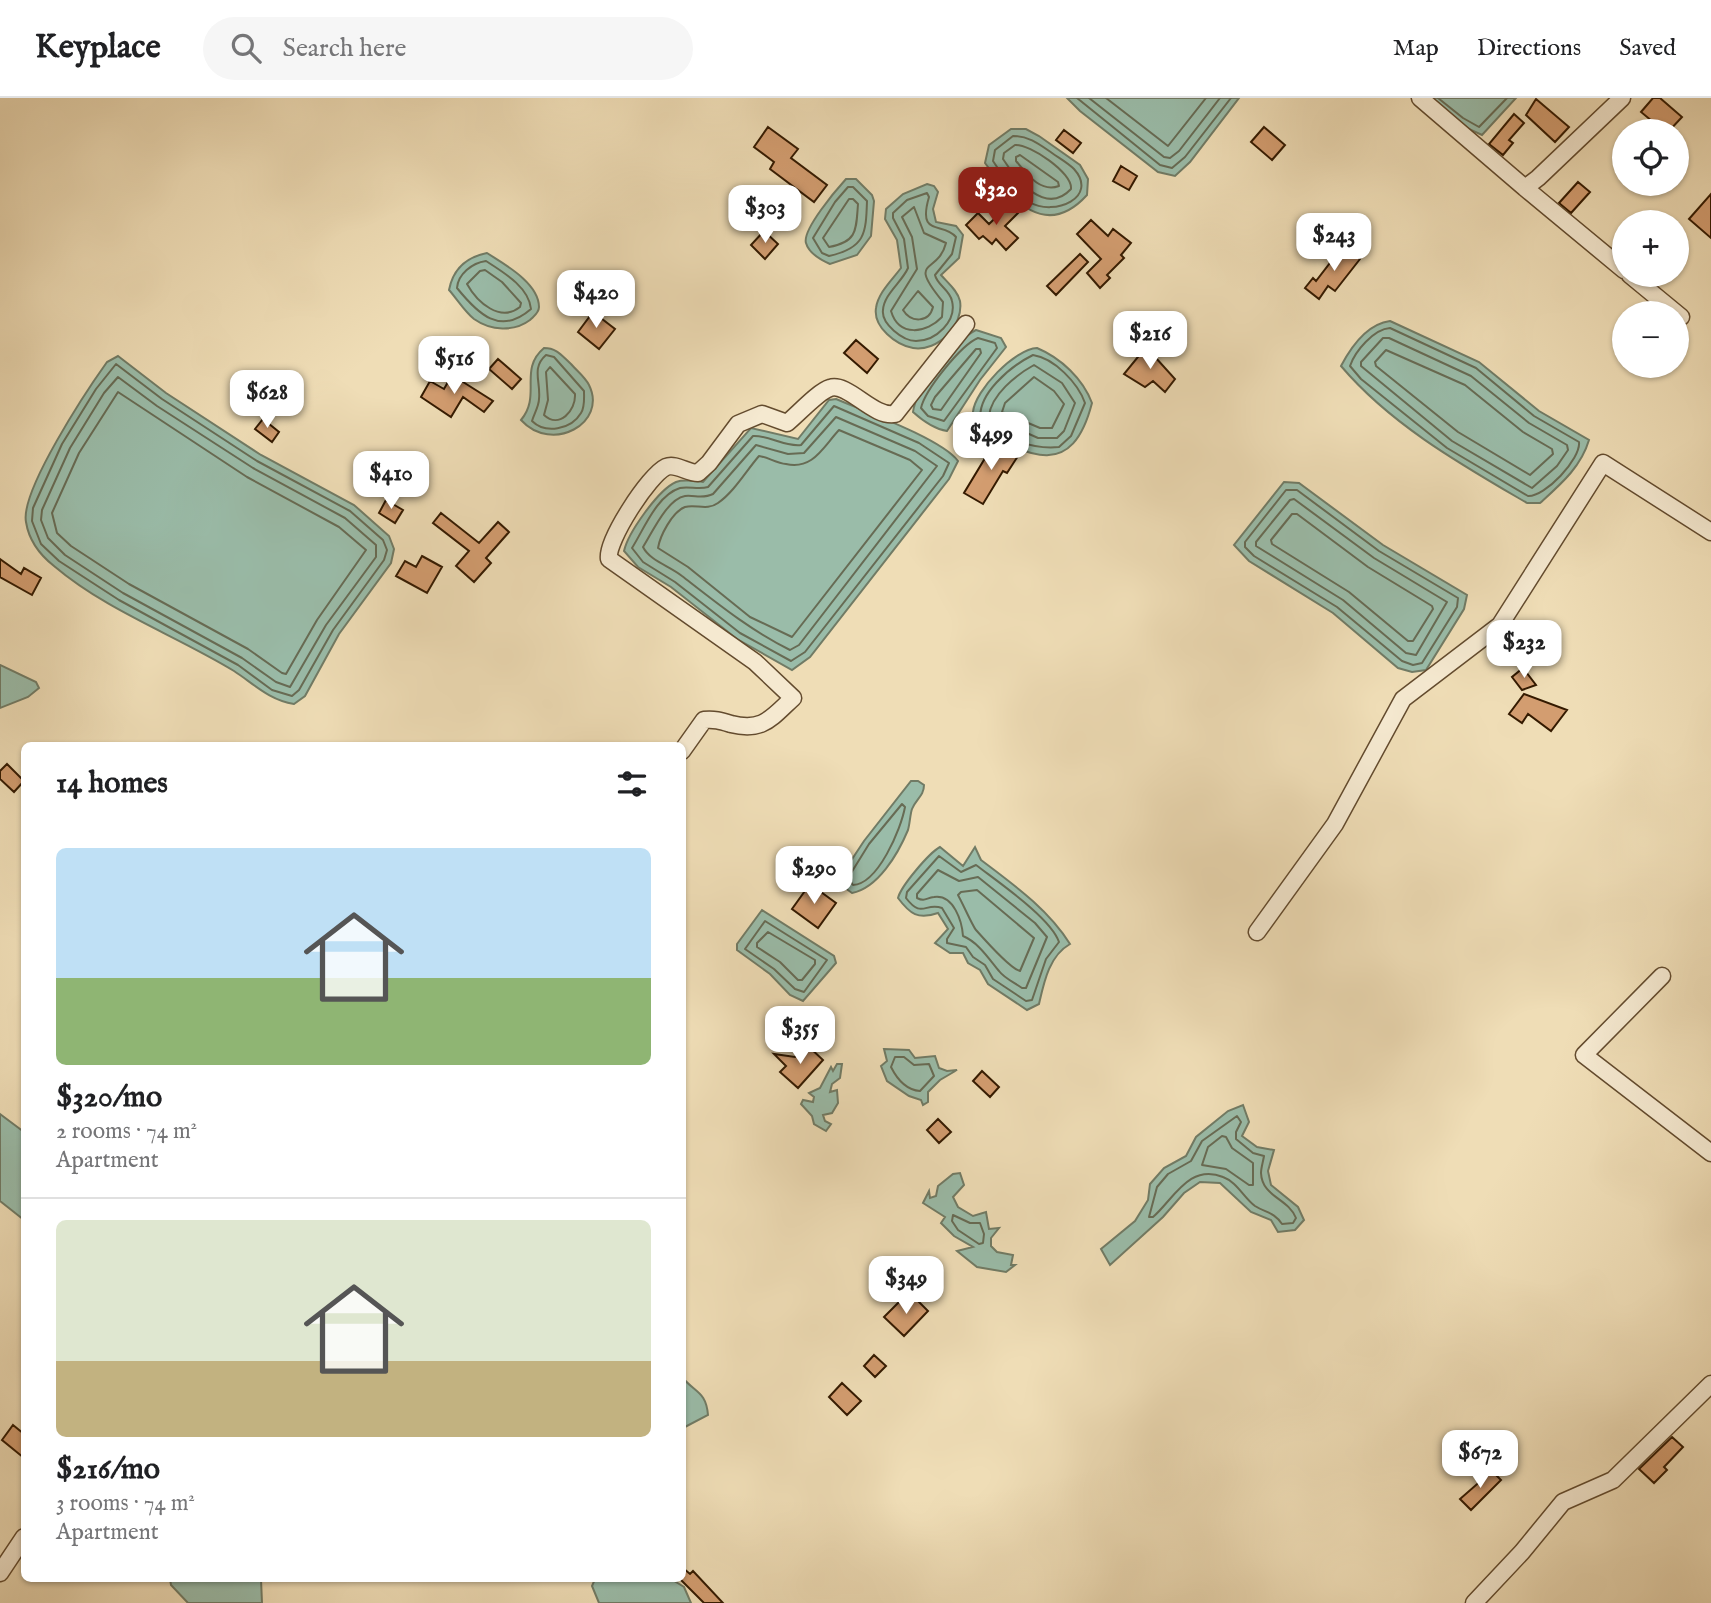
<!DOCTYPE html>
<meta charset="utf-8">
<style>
body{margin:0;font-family:"IM FELL English",serif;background:#f6f6f6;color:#202124;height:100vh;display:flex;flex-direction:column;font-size:26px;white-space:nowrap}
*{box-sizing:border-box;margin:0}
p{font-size:23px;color:#757577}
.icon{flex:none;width:38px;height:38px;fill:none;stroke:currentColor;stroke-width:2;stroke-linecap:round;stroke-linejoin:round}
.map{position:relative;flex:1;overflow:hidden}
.panel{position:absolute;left:21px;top:644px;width:665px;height:840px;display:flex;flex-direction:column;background:#fff;border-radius:10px;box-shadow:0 2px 5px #0004}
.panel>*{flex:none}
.buttons{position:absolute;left:1612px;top:21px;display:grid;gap:14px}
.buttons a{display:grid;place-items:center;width:77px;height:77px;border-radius:50%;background:#fff;box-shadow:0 2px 5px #0004;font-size:35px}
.price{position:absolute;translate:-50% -60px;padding:0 16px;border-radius:14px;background:#fff;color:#222;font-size:23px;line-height:46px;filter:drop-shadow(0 2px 4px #0008)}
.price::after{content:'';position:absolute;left:50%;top:42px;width:21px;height:16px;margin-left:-10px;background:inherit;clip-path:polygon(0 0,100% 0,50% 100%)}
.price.active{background:#8f2418;color:#fff}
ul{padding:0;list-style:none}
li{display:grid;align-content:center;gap:14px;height:371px;padding:0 35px}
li+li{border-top:2px solid #e0e0e0}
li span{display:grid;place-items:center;height:217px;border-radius:10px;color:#555}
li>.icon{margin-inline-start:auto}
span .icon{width:126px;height:126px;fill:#fffc;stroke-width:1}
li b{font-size:30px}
h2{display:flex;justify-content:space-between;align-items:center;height:84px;padding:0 35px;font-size:30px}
header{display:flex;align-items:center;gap:42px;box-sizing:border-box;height:98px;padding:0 35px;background:#fff;border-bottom:2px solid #e0e0e0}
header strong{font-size:33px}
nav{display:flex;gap:38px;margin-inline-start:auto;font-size:24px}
.search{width:490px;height:63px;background:#f6f6f6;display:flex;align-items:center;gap:18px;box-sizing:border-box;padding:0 24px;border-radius:38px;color:#757577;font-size:26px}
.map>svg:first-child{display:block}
.water{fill:#9abca9;stroke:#717b65;stroke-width:2}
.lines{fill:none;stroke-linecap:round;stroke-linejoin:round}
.shore{stroke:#676b54;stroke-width:2}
.building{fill:#d39d70;stroke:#341a00;stroke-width:2}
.street-casing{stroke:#634b2e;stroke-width:19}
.street{stroke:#f5e9d0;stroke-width:16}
</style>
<header>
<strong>Keyplace</strong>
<div class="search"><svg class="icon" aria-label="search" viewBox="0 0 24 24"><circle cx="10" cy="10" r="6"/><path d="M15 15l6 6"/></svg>Search here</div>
<nav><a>Map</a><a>Directions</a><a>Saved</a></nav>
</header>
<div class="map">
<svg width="1711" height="1505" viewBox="0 0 1711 1505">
<rect width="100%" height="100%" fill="#efddb6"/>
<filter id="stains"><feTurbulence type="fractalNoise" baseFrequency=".00286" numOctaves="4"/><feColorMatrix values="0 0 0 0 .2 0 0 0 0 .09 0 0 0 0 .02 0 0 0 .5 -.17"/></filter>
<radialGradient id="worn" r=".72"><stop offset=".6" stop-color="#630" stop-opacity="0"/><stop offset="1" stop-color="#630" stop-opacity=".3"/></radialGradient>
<!-- water -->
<path class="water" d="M 1067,0 L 1239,0 L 1190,64 L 1175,78 L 1158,74 L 1080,13 Z
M 1426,0 L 1516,0 L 1482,37 L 1458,26 Z
M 1011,31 L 1026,31 L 1039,38 L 1080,67 L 1088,81 L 1087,97 C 1046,142 1012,103 985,65 L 989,47 Z
M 846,81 L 856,81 L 872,97 L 874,103 L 871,138 L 857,157 L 830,166 C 821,162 809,156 806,145 C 802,132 836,92 846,81 Z
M 927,86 L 934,88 L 938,94 L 933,111 L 936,124 L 956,128 L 963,137 L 959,160 L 941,177 C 948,185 958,193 960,203 C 964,227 938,254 913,250 C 896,247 873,229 876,210 C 878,195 892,182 901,170 L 897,142 L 885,121 L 886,111 L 903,96 Z
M 487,155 C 504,166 539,185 539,209 C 539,215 534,218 530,222 C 514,234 491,233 474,221 C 465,214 457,201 449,192 C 453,171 467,159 487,155 Z
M 1390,223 L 1479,264 L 1539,313 L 1589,342 C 1581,369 1561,386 1540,405 L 1527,405 C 1462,367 1391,327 1341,268 C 1351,249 1367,226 1390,223 Z
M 976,232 L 1001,240 L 1006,249 L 980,282 L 947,333 C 934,331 923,323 913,314 C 916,290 954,243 976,232 Z
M 544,250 C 557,250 562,258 571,266 C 577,273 585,279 589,287 C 608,325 552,356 521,322 C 542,297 518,272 544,250 Z
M 1037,250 C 1061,260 1083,281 1092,305 C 1072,382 1030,359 976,330 C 974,325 972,319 973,314 C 975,292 1015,251 1037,250 Z
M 118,258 L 166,295 L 261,357 L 354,407 L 389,438 L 394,451 L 391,465 L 339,536 L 305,598 L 294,606 C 269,602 254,586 234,573 C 175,537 107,513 54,468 C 40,457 29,443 26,424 C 20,393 87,292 107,264 Z
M 836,301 C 864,313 942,341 958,363 L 949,381 L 810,559 L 792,572 L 737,541 L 671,489 L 638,469 L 624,453 C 628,435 658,392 676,384 C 684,381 695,383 703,384 L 751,330 L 798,341 L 829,302 Z
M 1284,384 L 1299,385 L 1383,447 L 1467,497 L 1464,511 L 1426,572 L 1412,574 L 1398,570 L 1333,515 L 1249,463 L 1234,447 Z
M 0,567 L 36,584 L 39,590 L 28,599 L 0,610 Z
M 911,683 L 918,683 L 924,687 C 924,698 916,701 912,711 C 910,717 910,725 908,732 C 898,756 878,790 852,795 L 841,787 L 839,781 L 864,743 Z
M 940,749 L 963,768 L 975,749 L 981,762 C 1014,787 1048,811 1070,846 C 1049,858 1044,884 1039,906 L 1027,912 L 988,886 L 980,872 L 968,865 L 963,855 L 950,855 L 935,845 L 948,831 L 938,815 C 918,822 910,816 898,800 C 901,788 929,755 940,749 Z
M 762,812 L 834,858 L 836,865 L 803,903 L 790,897 L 770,876 L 737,852 L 737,846 Z
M 884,951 L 909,952 L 915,960 L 935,958 L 939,970 L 947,973 L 957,972 L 940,982 L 928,994 L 928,1004 L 923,1007 L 921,1002 L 909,998 L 887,983 L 881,968 L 887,963 Z
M 837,966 L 842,966 L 840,980 L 832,986 L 830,994 L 837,992 L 838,1005 L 832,1015 L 823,1017 L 825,1023 L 831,1026 L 826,1033 L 814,1026 L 812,1018 L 801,1006 L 803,1002 L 813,1004 L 814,999 L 809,995 L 820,990 L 831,969 L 833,973 Z
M 1243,1007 L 1249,1024 L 1242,1038 L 1257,1049 L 1274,1052 L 1268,1073 L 1271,1087 L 1298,1109 L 1304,1122 L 1295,1132 L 1278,1134 L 1271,1122 L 1251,1114 L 1220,1085 L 1200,1084 L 1184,1095 L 1163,1119 L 1110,1167 L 1101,1151 L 1135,1123 L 1148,1102 L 1150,1086 L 1164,1070 L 1186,1058 L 1196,1039 L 1228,1013 Z
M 0,1016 L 24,1034 L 24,1122 L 0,1103 Z
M 960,1075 L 964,1087 L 953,1099 L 958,1109 L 973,1118 L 986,1114 L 989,1131 L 999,1130 L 991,1140 L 991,1148 L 997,1154 L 1013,1157 L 1011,1167 L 1015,1167 L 1006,1174 L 977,1169 L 957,1153 L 973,1149 L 954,1138 L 941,1125 L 945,1119 L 923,1105 L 929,1093 L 930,1100 L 936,1098 L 938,1088 L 953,1076 Z
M 682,1279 C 695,1295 706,1293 708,1317 L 683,1330 Z
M 170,1481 L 261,1481 L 262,1505 L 188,1505 L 171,1487 Z
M 595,1481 L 671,1481 L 684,1489 L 691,1505 L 599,1505 L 592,1488 Z"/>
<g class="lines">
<!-- shore -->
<path class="shore" d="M 1077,0 L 1160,67 L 1172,70 L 1185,59 L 1231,0
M 1089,0 L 1164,59 L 1170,60 L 1179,53 L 1220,0
M 1106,0 L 1168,48 L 1206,0
M 1438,0 L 1463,20 L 1479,29 L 1507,0
M 1013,38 C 1029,38 1039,46 1052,55 C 1059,60 1068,65 1074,71 C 1099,99 1055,119 1029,104 C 1015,96 1002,77 993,63 L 995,52 Z
M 1015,47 C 1030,46 1073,75 1071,91 C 1046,118 1017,83 1003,61 L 1004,55 Z
M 1020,57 L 1058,84 L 1059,88 C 1040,95 1027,76 1016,63 L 1016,59 Z
M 848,89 L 853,89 L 867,103 C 866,136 865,150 829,158 L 822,155 L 813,140 L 835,104 Z
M 927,95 L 929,99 C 917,140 943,123 956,139 L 952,156 L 935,177 C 937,187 950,192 952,203 C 957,223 936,243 916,243 C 903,243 881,226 883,212 C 884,196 902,184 908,170 L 904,141 L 893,120 L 893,115 L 907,102 Z
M 849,101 L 853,101 L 858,106 C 856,131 858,144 829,149 L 823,140 Z
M 914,109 L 924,135 L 946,145 C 938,177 906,159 943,204 L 942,219 C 927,235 899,240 891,213 L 917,171 L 912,139 L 902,119 Z
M 486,163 C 503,174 529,189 531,211 C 500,238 478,216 457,190 C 458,176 472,165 486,163 Z
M 485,172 L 502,184 L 521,205 L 520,209 C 500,225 477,204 467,186 L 480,173 Z
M 918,193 L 933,209 C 929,225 911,225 903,212 Z
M 1390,230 L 1476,270 L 1534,318 L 1579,344 C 1581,361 1545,399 1528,398 L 1447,350 L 1361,281 L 1350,268 C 1355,253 1374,231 1390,230 Z
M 978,240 L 995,245 L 997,250 L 944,323 L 928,318 L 921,310 C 925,292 961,247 978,240 Z
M 1383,240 L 1389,240 L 1471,278 L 1529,325 L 1567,347 L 1568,352 L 1557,368 L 1532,390 L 1452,343 L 1361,268 L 1361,264 Z
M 976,251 L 980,251 L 981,255 L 941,312 L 933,311 L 931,307 L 935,299 Z
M 1386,252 L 1465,287 L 1523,334 L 1552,351 L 1553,356 L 1530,377 L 1458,334 L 1376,268 L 1375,264 Z
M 546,257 L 554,259 L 584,293 C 584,300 585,309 581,315 C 571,332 545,336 532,323 C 534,316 539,308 539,301 C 541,284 531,270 546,257 Z
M 1033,257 C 1054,260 1078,285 1085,305 L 1071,338 L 1059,349 C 1034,352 1001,340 981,324 C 975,297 1011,268 1033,257 Z
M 116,266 L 162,301 L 257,363 L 350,413 L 383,442 L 387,452 L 384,462 L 333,532 L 299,592 L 292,598 L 272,592 L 238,567 L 119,502 L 59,463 L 41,446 L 32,423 L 33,410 L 62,346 L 96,291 Z
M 1034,267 L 1062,285 L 1075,305 L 1064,333 L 1057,340 L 1038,340 L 989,318 C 991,297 1016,277 1034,267 Z
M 550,269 L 575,296 C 576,313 559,331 544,317 L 548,302 L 546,274 Z
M 118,279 L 157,308 L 253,370 L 345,420 L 376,447 L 376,459 L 326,527 L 290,589 L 276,584 L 242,560 L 123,495 L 65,457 L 48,440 L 41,422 L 42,412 L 70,350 L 104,295 Z
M 1034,279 L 1054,293 L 1064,306 L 1052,330 L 1040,330 L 1002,314 L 1005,305 Z
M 118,294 L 247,379 L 339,429 L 366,452 L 317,522 L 286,576 L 282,575 L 248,551 L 129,486 L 71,448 L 57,435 L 52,415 L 79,355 Z
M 834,308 L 919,345 L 949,365 L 943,378 L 805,554 L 791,563 L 740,535 L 675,484 L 643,464 L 632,450 C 644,431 657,397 680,390 C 689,388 699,392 708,389 L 753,338 C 769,337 784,349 801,347 Z
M 836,319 L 915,353 L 937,368 L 799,547 L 790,552 C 750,532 718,506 682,478 C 670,468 650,463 643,449 C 652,435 667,401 685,398 C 695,397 703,401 713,396 L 756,347 L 788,356 L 804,355 Z
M 839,332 L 910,362 L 922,372 L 792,539 L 750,519 L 688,469 L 658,450 C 660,438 672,414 685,409 C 696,406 707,413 718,405 C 734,394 746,373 759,358 C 768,359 776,365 786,366 C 813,372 823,349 839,332 Z
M 1286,392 L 1297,392 L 1379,453 L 1458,500 L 1457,509 L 1422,565 L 1413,567 L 1402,563 L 1337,509 L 1254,458 L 1245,449 L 1245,444 Z
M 1294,401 L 1374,460 L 1447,504 L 1416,557 L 1406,555 L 1343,502 L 1256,448 L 1256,444 L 1290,402 Z
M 1292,416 L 1297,416 L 1368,469 L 1432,508 L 1433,511 L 1413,543 L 1408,543 L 1349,494 L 1272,446 L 1271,442 Z
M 902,706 L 905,709 C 901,731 878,786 853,787 L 848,780 L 869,746 Z
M 939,758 L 961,774 L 976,767 C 998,784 1051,820 1059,844 L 1046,861 L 1032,902 L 1026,903 L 993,881 L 985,867 L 973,859 L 966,849 L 947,845 L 947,841 L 954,830 L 942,810 C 925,804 922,821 906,800 L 907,794 Z
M 938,772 L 959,783 L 978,779 L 1035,825 L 1047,839 L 1026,890 L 1022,890 C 1015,885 1004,880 999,873 C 989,861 978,844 963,838 C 962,824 954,796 934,799 C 926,800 925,804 917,800 L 917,796 Z
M 977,792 L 1034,840 L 1020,873 C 1011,871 984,841 976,832 C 973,829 962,804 958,797 L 961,794 Z
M 765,823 L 827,862 L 804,894 L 795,891 L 774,871 L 745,851 Z
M 768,834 L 815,862 L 815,866 L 802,882 L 798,882 L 780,864 L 757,849 L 757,845 Z
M 895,959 L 904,959 L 914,967 L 929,966 L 934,978 L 920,993 C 906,992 897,981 891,969 Z
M 1237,1018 L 1241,1024 L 1236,1034 L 1236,1041 L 1253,1055 L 1264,1058 C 1263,1064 1261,1070 1261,1075 C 1262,1099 1288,1100 1296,1120 L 1293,1125 L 1282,1126 C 1274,1114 1266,1115 1255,1108 C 1244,1100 1237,1084 1223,1079 C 1189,1065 1173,1102 1153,1119 L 1149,1119 L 1157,1089 L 1168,1076 L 1191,1063 L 1202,1043 Z
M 1222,1038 L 1226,1039 L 1232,1050 L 1253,1065 L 1253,1087 L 1249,1087 L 1226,1071 L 1202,1067 L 1208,1049 Z
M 953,1117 L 970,1125 L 980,1125 L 984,1136 L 983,1145 L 979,1146 L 958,1132 L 952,1123 Z"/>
</g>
<!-- building -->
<path class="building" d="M 1653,0 L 1660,0 L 1682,19 L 1669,33 L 1664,33 L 1641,14 Z
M 1536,1 L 1569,29 L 1555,44 L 1526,17 Z
M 1514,16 L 1524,25 L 1509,42 L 1513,45 L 1503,57 L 1489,46 Z
M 768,29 L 798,51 L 791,60 L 827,87 L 814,104 L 770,71 L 774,64 L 754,49 Z
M 1264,29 L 1285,47 L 1272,62 L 1251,44 Z
M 1064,32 L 1081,45 L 1073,55 L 1056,42 Z
M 1121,68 L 1137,78 L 1129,92 L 1113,83 Z
M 1578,84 L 1590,94 L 1571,115 L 1559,105 Z
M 1711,96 L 1711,140 L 1689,121 Z
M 1013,103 L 1022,111 L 1005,128 L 1018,140 L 1006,152 L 996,141 L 992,146 L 983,138 L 979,141 L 966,127 L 978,115 L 989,126 Z
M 1091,122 L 1108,138 L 1113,131 L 1131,145 L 1121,157 L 1124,160 L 1107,177 L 1110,180 L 1100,190 L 1087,175 L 1101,161 L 1077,136 Z
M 764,133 L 778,146 L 765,161 L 751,147 Z
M 1343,148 L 1360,161 L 1335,193 L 1328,188 L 1319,201 L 1305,190 L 1313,180 L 1316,183 Z
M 1080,156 L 1088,164 L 1056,197 L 1047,188 Z
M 593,214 L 615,231 L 599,251 L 578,234 Z
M 856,242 L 878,261 L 867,275 L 844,255 Z
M 1146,249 L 1175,281 L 1165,294 L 1153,283 L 1145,289 L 1124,276 Z
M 498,261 L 521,281 L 512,291 L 489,271 Z
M 452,277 L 493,303 L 484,314 L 463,299 L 451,319 L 421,299 L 430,283 L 444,291 Z
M 263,321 L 279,334 L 272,344 L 255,331 Z
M 996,342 L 1018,358 L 1007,375 L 1003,373 L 983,406 L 964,395 Z
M 386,402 L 403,412 L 395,425 L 379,415 Z
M 441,415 L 479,445 L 498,424 L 509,434 L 486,460 L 491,465 L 474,484 L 456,468 L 469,453 L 433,425 Z
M 422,458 L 442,469 L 427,495 L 396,478 L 405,463 L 416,469 Z
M 0,461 L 21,476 L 24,470 L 41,480 L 32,497 L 0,479 Z
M 1523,570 L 1536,587 L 1522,592 L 1512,579 Z
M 1524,596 L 1567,612 L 1551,633 L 1528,616 L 1522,625 L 1509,616 Z
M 7,666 L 24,683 L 14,694 L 0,681 L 0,673 Z
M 810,786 L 836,805 L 818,830 L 792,811 Z
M 807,947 L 823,962 L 798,990 L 780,974 L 786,968 L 774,956 L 795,959 Z
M 982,973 L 999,989 L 990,999 L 973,983 Z
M 938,1021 L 951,1034 L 939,1045 L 927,1032 Z
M 915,1200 L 928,1213 L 904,1238 L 884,1219 L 901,1202 L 907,1208 Z
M 874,1257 L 886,1268 L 875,1279 L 864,1268 Z
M 842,1285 L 861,1303 L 847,1317 L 829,1299 Z
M 13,1327 L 24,1336 L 24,1360 L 2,1342 Z
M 1672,1339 L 1683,1349 L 1664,1369 L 1667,1372 L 1654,1385 L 1639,1371 Z
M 1492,1373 L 1501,1382 L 1471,1412 L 1460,1401 Z
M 683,1470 L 690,1476 L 693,1473 L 723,1505 L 704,1505 L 679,1480 L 682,1480 Z"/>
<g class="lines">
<defs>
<path id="street" d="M 1420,0 L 1525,90 L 1538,80 L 1622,0
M 1525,90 L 1624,172
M 1630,177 L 1681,219
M 682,653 L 704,622 C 715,621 721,623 731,626 C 763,634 771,620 793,600 L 755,564 L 609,461 C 606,443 649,377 666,369 C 676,365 687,375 698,375 L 709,365 L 738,326 L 762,316 L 787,325 C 797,317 819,293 830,290 C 848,284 873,320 895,316 L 966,226
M 1257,834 L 1335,726 L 1403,601 L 1500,527 L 1603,365 L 1711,434
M 1662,878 L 1584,957 L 1711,1055
M 0,1475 L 24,1439
M 1474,1505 L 1522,1454 L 1563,1404 L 1613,1382 L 1711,1286"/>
</defs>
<!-- street casing -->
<use href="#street" class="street-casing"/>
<!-- street -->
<use href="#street" class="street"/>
</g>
<rect width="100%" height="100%" filter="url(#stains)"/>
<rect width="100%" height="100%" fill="url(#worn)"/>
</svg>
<div class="buttons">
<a><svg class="icon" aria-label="locate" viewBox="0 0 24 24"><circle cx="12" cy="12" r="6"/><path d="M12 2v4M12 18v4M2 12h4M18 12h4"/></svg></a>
<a>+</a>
<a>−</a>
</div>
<b class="price active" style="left:996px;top:129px">$320</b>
<b class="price" style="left:765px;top:147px">$303</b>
<b class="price" style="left:1334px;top:175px">$243</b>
<b class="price" style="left:596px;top:232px">$420</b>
<b class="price" style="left:1150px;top:273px">$216</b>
<b class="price" style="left:454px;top:298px">$516</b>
<b class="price" style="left:267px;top:332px">$628</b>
<b class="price" style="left:991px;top:374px">$499</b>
<b class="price" style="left:391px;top:413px">$410</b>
<b class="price" style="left:1524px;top:582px">$232</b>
<b class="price" style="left:814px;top:808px">$290</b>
<b class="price" style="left:800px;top:968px">$355</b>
<b class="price" style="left:906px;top:1218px">$349</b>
<b class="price" style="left:1480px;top:1392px">$672</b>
<section class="panel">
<h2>14 homes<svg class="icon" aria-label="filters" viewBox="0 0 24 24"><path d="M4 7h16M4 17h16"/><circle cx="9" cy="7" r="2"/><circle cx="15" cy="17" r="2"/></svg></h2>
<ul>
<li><span style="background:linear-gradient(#bfe0f5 60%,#8fb573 0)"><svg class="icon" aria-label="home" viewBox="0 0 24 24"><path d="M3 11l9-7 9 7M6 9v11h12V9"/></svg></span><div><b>$320/mo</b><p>2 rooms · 74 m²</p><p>Apartment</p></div></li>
<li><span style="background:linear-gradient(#dfe7d0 65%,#c2b280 0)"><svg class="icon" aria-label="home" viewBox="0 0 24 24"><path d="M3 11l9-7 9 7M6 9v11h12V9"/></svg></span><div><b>$216/mo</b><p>3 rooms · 74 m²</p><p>Apartment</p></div></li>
</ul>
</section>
</div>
